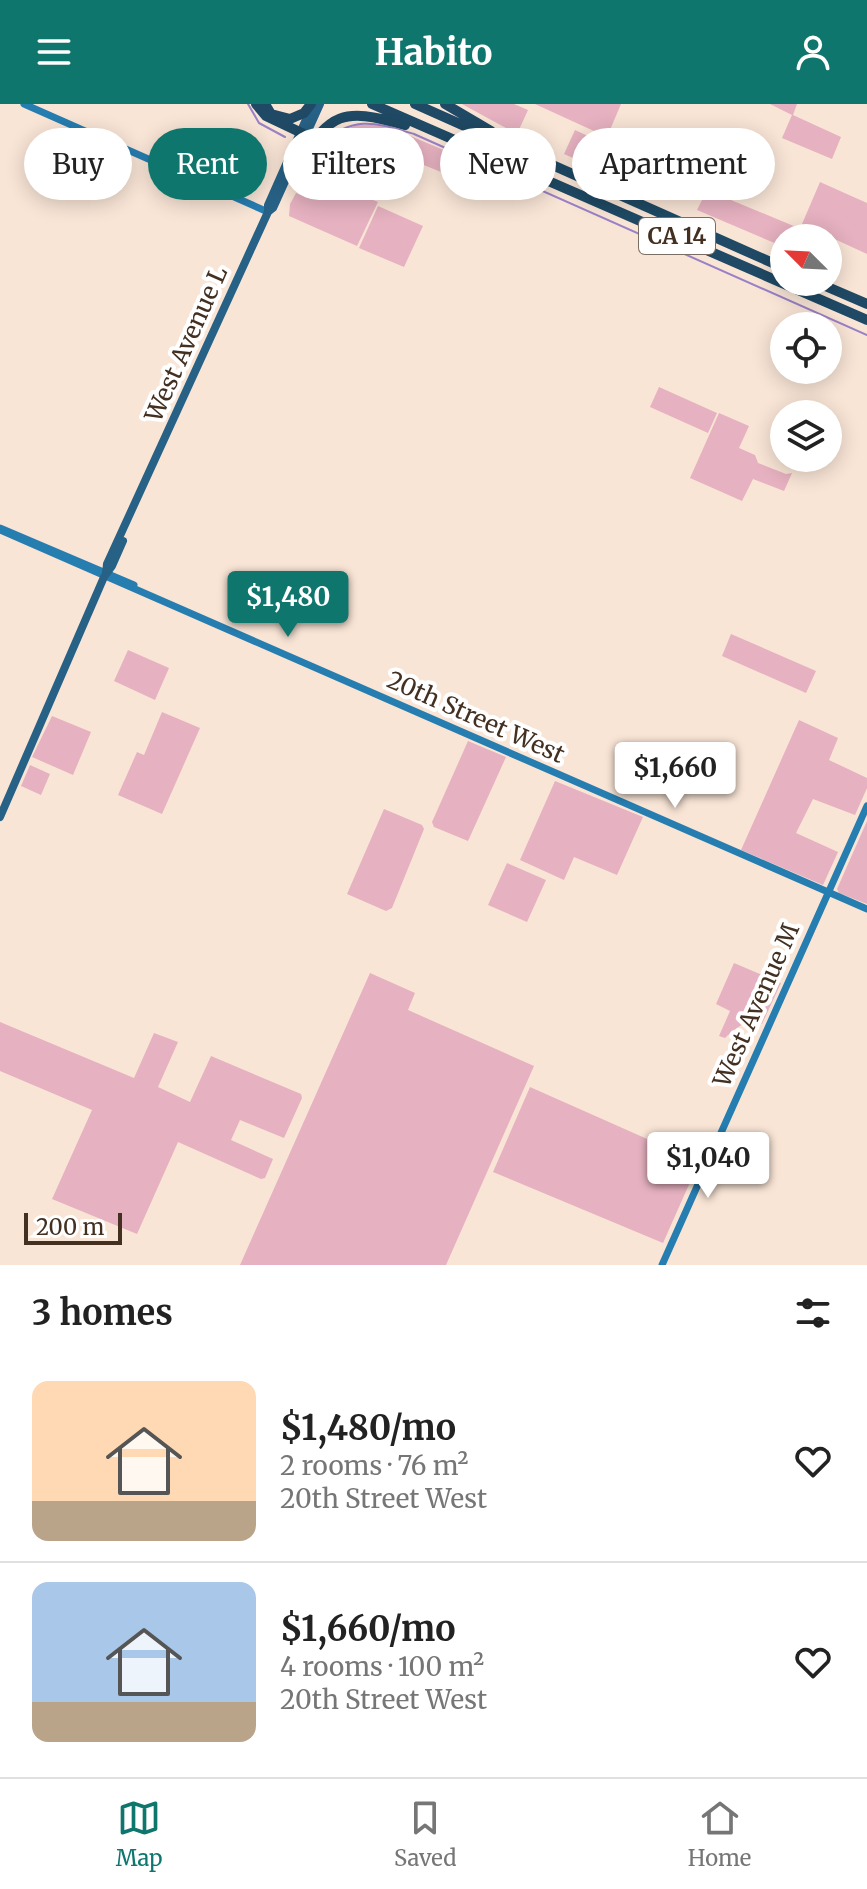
<!DOCTYPE html>
<meta charset="utf-8">
<style>
body{margin:0;font-family:Merriweather,serif;background:#f2f2f2;color:#222;height:100vh;display:flex;flex-direction:column;font-size:30px;white-space:nowrap}
*{box-sizing:border-box;margin:0}
p{font-size:26px;color:#767676}
.icon{flex:none;width:44px;height:44px;fill:none;stroke:currentColor;stroke-width:2;stroke-linecap:round;stroke-linejoin:round}
.map{position:relative;height:1161px;overflow:hidden}
.panel{display:flex;flex-direction:column;background:#fff;flex:1}
.panel>*{flex:none}
.top-card{position:absolute;left:24px;top:24px;width:820px;height:72px;display:flex;gap:16px}
.needle{width:52px;rotate:294deg}
.tools{position:absolute;left:770px;top:120px;display:grid;gap:16px}
.tools a{display:grid;place-items:center;width:72px;height:72px;border-radius:50%;background:#fff;box-shadow:0 4px 20px #0003;font-size:40px}
.scale{position:absolute;left:24px;bottom:20px;width:98px;box-sizing:border-box;padding-left:8px;border:4px solid #433021;border-top:0;font-size:22px;line-height:28px;white-space:nowrap;color:#433021;-webkit-text-stroke:6px #fff;paint-order:stroke}
.price{position:absolute;translate:-50% -68px;padding:0 18px;border-radius:8px;background:#fff;color:#222;font-size:26px;line-height:52px;filter:drop-shadow(0 2px 4px #0008)}
.price::after{content:'';position:absolute;left:50%;top:48px;width:24px;height:18px;margin-left:-12px;background:inherit;clip-path:polygon(0 0,100% 0,50% 100%)}
.price.on{background:#0f766e;color:#fff}
ul{padding:0;list-style:none}
li{display:flex;align-items:center;gap:24px;height:200px;padding:0 32px}
li+li{border-top:2px solid #e0e0e0}
li span{display:grid;place-items:center;flex:none;width:224px;height:160px;border-radius:16px;color:#555}
li>.icon{margin-inline-start:auto}
span .icon{width:96px;height:96px;fill:#fffc;stroke-width:1}
li b{font-size:34px}
h2{display:flex;justify-content:space-between;align-items:center;height:96px;padding:0 32px;font-size:34px}
.chip{padding:0 28px;border-radius:36px;background:#fff;box-shadow:0 4px 20px #0003;font-size:28px;line-height:72px}
.chip.on{background:#0f766e;color:#fff}
header{display:flex;justify-content:space-between;align-items:center;height:104px;padding:0 32px;background:#0f766e;color:#fff;font-size:36px;font-weight:700}
.tabs{display:flex;justify-content:space-around;align-items:center;height:112px;border-top:2px solid #e0e0e0;background:#fff;font-size:22px;color:#767676}
.tabs a{display:grid;justify-items:center;gap:4px}
.tabs .on{color:#0f766e}
.map>svg:first-child{display:block}
.green{fill:#e6b1c0}
.lines{fill:none;stroke-linecap:round;stroke-linejoin:round}
.stream{stroke:#9981c6;stroke-width:2}
.secondary{stroke:#267db0;stroke-width:7}
.primary{stroke:#276185;stroke-width:8}
.highway{stroke:#1f4964;stroke-width:10}
.labels{text-anchor:middle;dominant-baseline:central;stroke-width:8;stroke-linejoin:round;paint-order:stroke}
.shield{fill:#fff;stroke:#7b6e64;stroke-width:2}
.shield-label{font-size:22px;font-weight:bold;fill:#433021}
.street-label{font-size:24px;fill:#433021;stroke:#fff}
</style>
<header><svg class="icon" aria-label="menu" viewBox="0 0 24 24"><path d="M4 6h16M4 12h16M4 18h16"/></svg>Habito<svg class="icon" aria-label="person" viewBox="0 0 24 24"><circle cx="12" cy="8" r="4"/><path d="M4 21q1-7 8-7t8 7"/></svg></header>
<div class="map">
<svg width="867" height="1161" viewBox="0 0 867 1161">
<rect width="100%" height="100%" fill="#f9e5d6"/>
<!-- green -->
<path class="green" d="M 462,0 L 514,0 L 528,6 L 517,30 Z
M 535,0 L 621,0 L 607,33 Z
M 770,0 L 797,0 L 793,11 L 841,33 L 832,55 L 782,34 L 792,11 Z
M 356,21 L 377,21 L 407,30 L 379,95 L 300,66 L 302,61 L 336,30 Z
M 575,26 L 618,46 L 607,69 L 564,50 Z
M 408,31 L 496,68 L 488,87 L 399,51 Z
M 319,75 L 378,98 L 357,142 L 289,112 L 290,100 L 296,89 L 310,94 Z
M 820,78 L 867,99 L 867,150 L 802,120 Z
M 707,86 L 796,123 L 791,134 L 784,134 L 784,143 L 697,106 Z
M 378,102 L 423,122 L 404,163 L 359,144 Z
M 659,283 L 717,309 L 708,329 L 650,303 Z
M 719,309 L 749,322 L 739,344 L 755,351 L 758,359 L 786,370 L 792,369 L 784,387 L 753,375 L 742,397 L 690,374 Z
M 731,530 L 816,567 L 806,589 L 722,552 Z
M 128,546 L 169,564 L 155,596 L 114,577 Z
M 162,608 L 200,624 L 162,710 L 118,691 L 137,648 L 144,651 Z
M 52,612 L 91,628 L 73,671 L 32,653 Z
M 799,616 L 838,634 L 829,656 L 867,674 L 867,684 L 855,711 L 813,695 L 796,729 L 838,748 L 823,781 L 741,746 Z
M 468,637 L 506,653 L 468,737 L 434,723 L 432,718 Z
M 30,661 L 50,670 L 41,691 L 21,682 Z
M 555,677 L 643,713 L 617,771 L 574,753 L 564,776 L 520,756 Z
M 384,705 L 422,721 L 424,725 L 392,804 L 386,807 L 347,790 Z
M 867,717 L 867,800 L 839,789 L 837,785 Z
M 507,759 L 546,776 L 527,818 L 488,801 Z
M 734,859 L 781,879 L 762,920 C 746,914 736,924 725,934 L 719,932 L 730,907 L 716,900 Z
M 370,869 L 415,889 L 408,906 L 534,962 L 446,1161 L 240,1161 Z
M 0,918 L 134,974 L 154,929 L 178,938 L 158,983 L 190,998 L 211,952 L 301,990 L 302,994 L 284,1034 L 240,1016 L 231,1036 L 273,1055 L 265,1074 L 261,1075 L 178,1038 L 137,1130 L 52,1095 L 92,1006 L 0,967 Z
M 530,983 L 699,1058 L 663,1139 L 493,1068 Z"/>
<g class="lines">
<!-- stream -->
<path class="stream" d="M 248,0 L 259,19 L 285,33
M 319,41 C 353,11 374,18 414,30 L 867,231"/>
<!-- secondary -->
<path class="secondary" d="M 24,0 L 268,108
M 0,424 L 134,481
M 0,426 L 867,805
M 662,1161 L 867,702"/>
<!-- primary -->
<path class="primary" d="M 268,108 L 273,104 L 320,0
M 106,469 L 107,460 L 268,108 L 268,101 L 311,4
M 0,713 L 104,473 L 112,462 L 123,437"/>
<!-- highway -->
<path class="highway" d="M 256,0 L 266,12 L 306,31
M 265,0 L 271,10 L 290,15 L 304,9 L 311,0
M 372,0 L 867,216
M 415,0 L 784,164
M 445,0 L 491,27
M 290,68 C 331,14 333,0 405,21
M 816,178 L 867,200"/>
</g>
<g class="labels">
<!-- shield labels -->
<rect class="shield" x="639" y="114" width="76" height="36" rx="6"/>
<g class="shield-label">
<text x="677" y="132">CA 14</text>
</g>
<!-- street labels -->
<g class="street-label">
<text transform="translate(186 240) rotate(-66)">West Avenue L</text>
<text transform="translate(476 613) rotate(24)">20th Street West</text>
<text transform="translate(756 901) rotate(-66)">West Avenue M</text>
</g>
</g>
</svg>
<div class="tools">
<a><svg class="needle" viewBox="-14 -14 28 28"><path d="M0-13l5 13h-10z" fill="#e53935"/><path d="M0 13l5-13h-10z" fill="#767676"/></svg></a>
<a><svg class="icon" aria-label="locate" viewBox="0 0 24 24"><circle cx="12" cy="12" r="6"/><path d="M12 2v4M12 18v4M2 12h4M18 12h4"/></svg></a>
<a><svg class="icon" aria-label="layers" viewBox="0 0 24 24"><path d="M12 4l9 5-9 5-9-5zM3 14l9 5 9-5"/></svg></a>
</div>
<div class="scale">200 m</div>
<b class="price on" style="left:288px;top:535px">$1,480</b>
<b class="price" style="left:675px;top:706px">$1,660</b>
<b class="price" style="left:708px;top:1096px">$1,040</b>
<div class="top-card">
<a class="chip">Buy</a>
<a class="chip on">Rent</a>
<a class="chip">Filters</a>
<a class="chip">New</a>
<a class="chip">Apartment</a>
</div>
</div>
<section class="panel">
<h2>3 homes<svg class="icon" aria-label="filters" viewBox="0 0 24 24"><path d="M4 7h16M4 17h16"/><circle cx="9" cy="7" r="2"/><circle cx="15" cy="17" r="2"/></svg></h2>
<ul>
<li><span style="background:linear-gradient(#ffd9b3 75%,#b9a48a 0)"><svg class="icon" aria-label="home" viewBox="0 0 24 24"><path d="M3 11l9-7 9 7M6 9v11h12V9"/></svg></span><div><b>$1,480/mo</b><p>2 rooms · 76 m²</p><p>20th Street West</p></div><svg class="icon" aria-label="heart" viewBox="0 0 24 24"><path d="M12 20l-8-8c-3-5 5-10 8-4 3-6 11-1 8 4z"/></svg></li>
<li><span style="background:linear-gradient(#a9c7e8 75%,#b9a48a 0)"><svg class="icon" aria-label="home" viewBox="0 0 24 24"><path d="M3 11l9-7 9 7M6 9v11h12V9"/></svg></span><div><b>$1,660/mo</b><p>4 rooms · 100 m²</p><p>20th Street West</p></div><svg class="icon" aria-label="heart" viewBox="0 0 24 24"><path d="M12 20l-8-8c-3-5 5-10 8-4 3-6 11-1 8 4z"/></svg></li>
</ul>
</section>
<nav class="tabs">
<a class="on"><svg class="icon" aria-label="map" viewBox="0 0 24 24"><path d="M3 6l6-2 6 2 6-2v14l-6 2-6-2-6 2zM9 4v14M15 6v14"/></svg>Map</a>
<a><svg class="icon" aria-label="saved" viewBox="0 0 24 24"><path d="M7 4h10v16l-5-4-5 4z"/></svg>Saved</a>
<a><svg class="icon" aria-label="home" viewBox="0 0 24 24"><path d="M3 11l9-7 9 7M6 9v11h12V9"/></svg>Home</a>
</nav>
